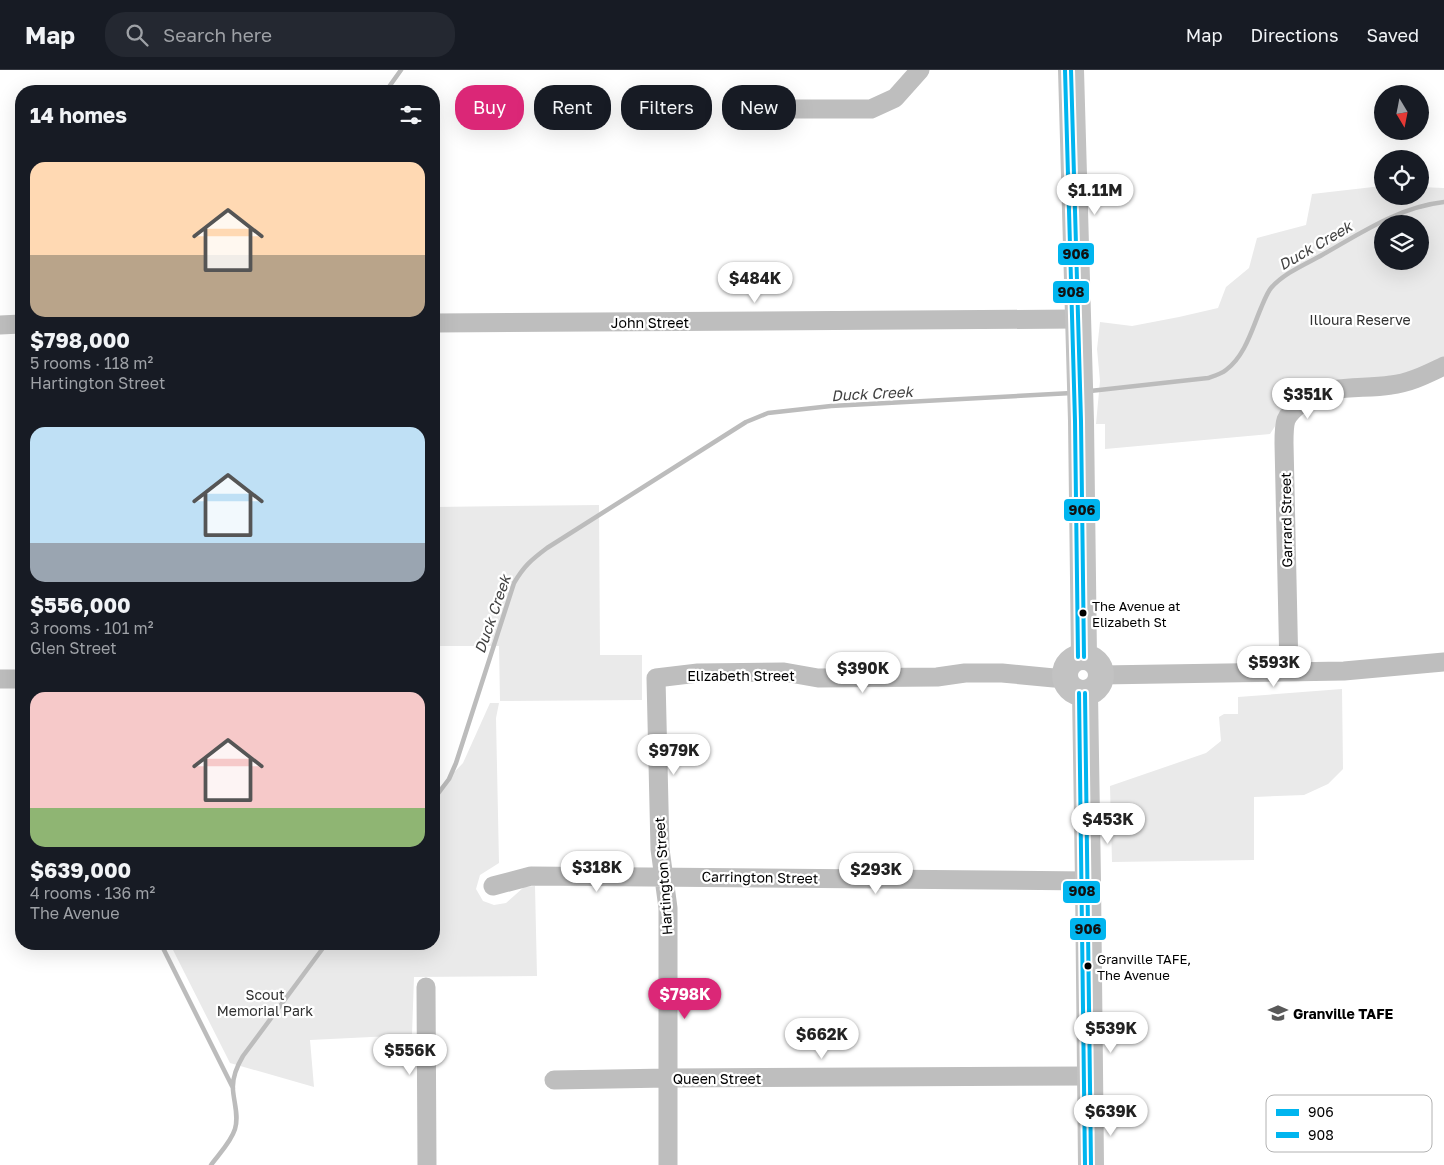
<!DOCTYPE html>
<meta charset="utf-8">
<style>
body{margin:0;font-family:"Golos Text",sans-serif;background:#242831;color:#f1f3f6;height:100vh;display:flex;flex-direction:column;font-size:19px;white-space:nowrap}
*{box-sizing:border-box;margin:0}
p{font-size:16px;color:#9ea1a6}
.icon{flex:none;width:28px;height:28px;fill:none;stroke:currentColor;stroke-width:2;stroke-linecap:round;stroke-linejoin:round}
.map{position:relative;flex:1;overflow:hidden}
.sheet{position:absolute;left:15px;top:15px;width:425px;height:865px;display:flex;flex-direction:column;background:#171b24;border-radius:20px;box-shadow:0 5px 20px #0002}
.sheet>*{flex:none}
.banner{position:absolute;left:455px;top:15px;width:475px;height:45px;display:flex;gap:10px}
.needle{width:32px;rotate:170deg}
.controls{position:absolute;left:1374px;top:15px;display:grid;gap:10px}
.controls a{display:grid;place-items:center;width:55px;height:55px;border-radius:50%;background:#171b24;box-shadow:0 5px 20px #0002;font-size:25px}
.price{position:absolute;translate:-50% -42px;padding:0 11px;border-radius:18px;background:#fff;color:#222;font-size:16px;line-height:32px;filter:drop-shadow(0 1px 2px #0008)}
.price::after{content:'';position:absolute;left:50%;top:30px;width:15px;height:11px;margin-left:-8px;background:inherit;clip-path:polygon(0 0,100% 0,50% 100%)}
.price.current{background:#db2777;color:#fff}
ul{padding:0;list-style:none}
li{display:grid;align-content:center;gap:10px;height:265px;padding:0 15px}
li span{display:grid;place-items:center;height:155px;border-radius:15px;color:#555}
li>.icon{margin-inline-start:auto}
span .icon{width:90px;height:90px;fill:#fffc;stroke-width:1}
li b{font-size:21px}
h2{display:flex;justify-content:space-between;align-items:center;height:60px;padding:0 15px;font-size:21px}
.chip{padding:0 18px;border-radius:20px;background:#171b24;box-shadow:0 5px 20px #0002;font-size:18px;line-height:45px}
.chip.current{background:#db2777;color:#fff}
header{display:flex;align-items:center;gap:30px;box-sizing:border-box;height:70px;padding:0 25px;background:#171b24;border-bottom:1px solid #363941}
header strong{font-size:24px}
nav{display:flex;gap:28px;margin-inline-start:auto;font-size:18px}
.search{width:350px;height:45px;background:#242831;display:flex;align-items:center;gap:12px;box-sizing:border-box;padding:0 18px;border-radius:20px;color:#9ea1a6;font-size:19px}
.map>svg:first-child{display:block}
.green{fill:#eaeaea;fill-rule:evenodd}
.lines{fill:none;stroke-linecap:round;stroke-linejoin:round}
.stream{stroke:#bcbcbc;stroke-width:4.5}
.street{stroke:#bebebe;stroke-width:19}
.secondary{stroke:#c2c2c2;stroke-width:26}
.bus-1-casing{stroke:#fff;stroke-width:8}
.bus-2-casing{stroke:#fff;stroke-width:8}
.bus-1{stroke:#00b5ef;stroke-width:4}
.bus-2{stroke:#00b5ef;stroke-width:4}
.bus-dot{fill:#000;stroke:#fff;stroke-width:2}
.labels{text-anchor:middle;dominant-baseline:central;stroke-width:4.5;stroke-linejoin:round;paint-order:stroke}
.bus-label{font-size:13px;fill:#000;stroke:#fff;text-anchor:start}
.park-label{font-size:14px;fill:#303030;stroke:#fff}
.street-label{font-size:14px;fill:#000;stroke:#fff}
.poi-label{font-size:14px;font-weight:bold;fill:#000;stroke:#fff;text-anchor:start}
.water-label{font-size:15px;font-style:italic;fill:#414141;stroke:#fff}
.key{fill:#fff;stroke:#b2b2b2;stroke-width:1}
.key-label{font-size:14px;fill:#000}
.line-badge{stroke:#fff;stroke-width:2}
.pale-badge-label{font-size:14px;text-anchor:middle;font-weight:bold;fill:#111}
</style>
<header>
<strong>Map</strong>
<div class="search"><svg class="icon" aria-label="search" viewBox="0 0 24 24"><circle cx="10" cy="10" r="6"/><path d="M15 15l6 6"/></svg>Search here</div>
<nav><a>Map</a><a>Directions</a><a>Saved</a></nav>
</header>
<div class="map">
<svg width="1444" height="1095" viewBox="0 0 1444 1095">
<rect width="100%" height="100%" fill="#fff"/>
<!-- green -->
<path class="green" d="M 1382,116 L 1382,126 L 1420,126 L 1420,117 L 1444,118 L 1444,290 L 1410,306 L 1288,336 L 1270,364 L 1105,379 L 1105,354 L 1096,354 L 1100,311 L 1097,279 L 1100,252 L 1132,256 L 1179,247 L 1218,238 L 1226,217 L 1249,198 L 1257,168 L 1306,155 L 1312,124 ZM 1382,154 L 1420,154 L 1420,191 L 1382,191 Z
M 599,435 L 600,585 L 642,585 L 642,630 L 500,631 L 499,576 L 434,576 L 434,437 Z
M 1342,619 L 1343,699 L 1328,714 L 1304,725 L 1254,727 L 1254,790 L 1112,792 L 1110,716 L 1206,683 L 1221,671 L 1219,647 L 1224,644 L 1238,644 L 1238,627 Z
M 490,633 L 499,633 L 496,648 L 499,793 L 480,805 L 476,819 L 483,831 L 494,835 L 506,833 L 524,817 L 535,816 L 537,906 L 414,907 L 412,965 L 310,970 L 314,1017 L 230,993 L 170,874 L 434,874 L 434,723 L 463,693 Z"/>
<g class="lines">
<!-- stream -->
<path class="stream" d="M 386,21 L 401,0
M 1090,321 L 1208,308 C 1214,306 1221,304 1226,300 C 1245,286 1252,259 1261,238 C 1264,231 1267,223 1271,218 C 1284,203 1306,194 1322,185 C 1361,163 1399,137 1444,132
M 434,729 L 449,709 L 456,693 L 514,513 C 524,496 531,490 547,478 L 746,352 L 768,343 L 831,336 L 1072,323
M 161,874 L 233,1018
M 211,1095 C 219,1084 231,1072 235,1059 C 239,1046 234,1033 233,1020 C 232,1008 237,996 243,986 L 326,874"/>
<!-- street -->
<path class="street" d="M 750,39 L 871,39 L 895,28 L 920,0
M 434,253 L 1077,249
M 0,255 L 21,254
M 1289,601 L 1284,373 C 1284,366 1284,356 1286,350 C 1289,343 1296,337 1302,333 C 1332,313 1358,320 1391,315 C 1410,313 1427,304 1444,296
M 1101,605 L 1344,601 L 1444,592
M 0,609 L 21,609
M 493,816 L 531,806 L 1088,811
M 426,917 L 427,1095
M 554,1010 L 668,1008 L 1090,1006
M 668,1095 L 668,838 L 660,779 L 656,608 L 698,603 L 784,602 L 818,608 L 937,607 L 965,603 L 1002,603 L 1054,608 L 1066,605"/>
<!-- secondary -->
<path class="secondary" d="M 1071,0 L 1081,351 L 1084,587
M1065 605a18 18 0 1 1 36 0a18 18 0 1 1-36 0Z
M 1085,623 L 1088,811 L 1091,1095"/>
<defs>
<path id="bus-1" d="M 1071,0 L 1081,351 L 1084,587
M 1085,623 L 1091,1095"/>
<path id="bus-2" d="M 1065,0 L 1075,351 L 1078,587
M 1079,623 L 1085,1095"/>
</defs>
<!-- bus-1 casing -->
<use href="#bus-1" class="bus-1-casing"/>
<!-- bus-2 casing -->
<use href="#bus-2" class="bus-2-casing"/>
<!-- bus-1 -->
<use href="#bus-1" class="bus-1"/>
<!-- bus-2 -->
<use href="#bus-2" class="bus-2"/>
</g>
<!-- icons -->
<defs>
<symbol id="university-bare" viewBox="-9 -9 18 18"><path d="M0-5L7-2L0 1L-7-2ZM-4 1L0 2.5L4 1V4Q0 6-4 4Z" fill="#595959" stroke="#fff" stroke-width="2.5" paint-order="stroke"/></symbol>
</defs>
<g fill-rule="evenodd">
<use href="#university-bare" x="1264" y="929" width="28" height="28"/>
</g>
<!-- markers -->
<g class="bus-dot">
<circle cx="1083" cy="543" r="4.5"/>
<circle cx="1088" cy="896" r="4.5"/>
</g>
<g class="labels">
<!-- bus labels -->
<g class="bus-label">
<text x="1092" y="536">The Avenue at<tspan x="1092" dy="16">Elizabeth St</tspan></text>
<text x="1097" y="889">Granville TAFE,<tspan x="1097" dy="16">The Avenue</tspan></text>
</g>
<!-- park labels -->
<g class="park-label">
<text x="1360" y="249">Illoura Reserve</text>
<text x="265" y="924">Scout<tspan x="265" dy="16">Memorial Park</tspan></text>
</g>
<!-- street labels -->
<g class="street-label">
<text x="650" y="252">John Street</text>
<text transform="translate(1286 450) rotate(-91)">Garrard Street</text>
<text x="741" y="605">Elizabeth Street</text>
<text transform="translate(663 806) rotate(-94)">Hartington Street</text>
<text transform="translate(760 807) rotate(1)">Carrington Street</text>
<text x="717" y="1008">Queen Street</text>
</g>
<!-- poi labels -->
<g class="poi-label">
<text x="1293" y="943">Granville TAFE</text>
</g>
<!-- water labels -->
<g class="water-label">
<text transform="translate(1315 175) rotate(-30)">Duck Creek</text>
<text transform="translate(872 323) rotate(-3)">Duck Creek</text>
<text transform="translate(492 544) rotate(-71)">Duck Creek</text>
</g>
</g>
<!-- legend -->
<rect x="1266" y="1025" width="166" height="57" rx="8" class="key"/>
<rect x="1276" y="1039" width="23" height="7" fill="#00b5ef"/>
<rect x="1276" y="1062" width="23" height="6" fill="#00b5ef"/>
<g class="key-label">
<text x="1308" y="1047">906</text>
<text x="1308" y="1070">908</text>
</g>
<g class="line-badge">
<rect x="1057" y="172" width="38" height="24" rx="5" fill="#00b5ef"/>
<rect x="1052" y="210" width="38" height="24" rx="5" fill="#00b5ef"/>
<rect x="1063" y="428" width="38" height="24" rx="5" fill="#00b5ef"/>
<rect x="1062" y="810" width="39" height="24" rx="5" fill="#00b5ef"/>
<rect x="1069" y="847" width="38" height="24" rx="5" fill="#00b5ef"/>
</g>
<g class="pale-badge-label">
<text x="1076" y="189">906</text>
<text x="1071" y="227">908</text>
<text x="1082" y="445">906</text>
<text x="1082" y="826">908</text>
<text x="1088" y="864">906</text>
</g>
</svg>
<div class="controls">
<a><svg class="needle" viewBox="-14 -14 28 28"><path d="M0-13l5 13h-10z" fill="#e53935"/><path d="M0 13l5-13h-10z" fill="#9ea1a6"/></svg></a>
<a><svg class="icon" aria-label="locate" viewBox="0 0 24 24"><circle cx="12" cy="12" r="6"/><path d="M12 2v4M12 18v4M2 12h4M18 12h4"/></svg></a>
<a><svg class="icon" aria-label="layers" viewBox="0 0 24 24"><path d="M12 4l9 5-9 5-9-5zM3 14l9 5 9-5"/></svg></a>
</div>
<b class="price" style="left:1095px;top:146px">$1.11M</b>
<b class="price" style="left:755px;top:234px">$484K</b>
<b class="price" style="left:1308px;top:350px">$351K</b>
<b class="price" style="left:1274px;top:618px">$593K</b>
<b class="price" style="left:863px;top:624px">$390K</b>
<b class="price" style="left:674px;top:706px">$979K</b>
<b class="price" style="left:1108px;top:775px">$453K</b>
<b class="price" style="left:597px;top:823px">$318K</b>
<b class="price" style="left:876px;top:825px">$293K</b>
<b class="price current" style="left:685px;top:950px">$798K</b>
<b class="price" style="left:1111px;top:984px">$539K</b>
<b class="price" style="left:822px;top:990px">$662K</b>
<b class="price" style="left:410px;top:1006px">$556K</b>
<b class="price" style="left:1111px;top:1067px">$639K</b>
<div class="banner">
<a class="chip current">Buy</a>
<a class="chip">Rent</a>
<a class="chip">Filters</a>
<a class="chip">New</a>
</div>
<section class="sheet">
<h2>14 homes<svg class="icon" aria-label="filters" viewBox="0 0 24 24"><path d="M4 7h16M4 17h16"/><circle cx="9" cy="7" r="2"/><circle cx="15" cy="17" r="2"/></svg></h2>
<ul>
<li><span style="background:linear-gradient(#ffd9b3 60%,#b9a48a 0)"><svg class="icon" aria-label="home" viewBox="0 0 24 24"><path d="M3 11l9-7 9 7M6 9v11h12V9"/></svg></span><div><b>$798,000</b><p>5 rooms · 118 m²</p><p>Hartington Street</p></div></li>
<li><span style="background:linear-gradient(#bfe0f5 75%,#9aa5b1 0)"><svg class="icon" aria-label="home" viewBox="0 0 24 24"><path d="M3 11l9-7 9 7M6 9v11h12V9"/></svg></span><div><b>$556,000</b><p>3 rooms · 101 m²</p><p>Glen Street</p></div></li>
<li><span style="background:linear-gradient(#f6c9c9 75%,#8fb573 0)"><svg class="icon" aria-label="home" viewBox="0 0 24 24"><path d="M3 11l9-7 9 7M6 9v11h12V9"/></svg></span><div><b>$639,000</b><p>4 rooms · 136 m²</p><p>The Avenue</p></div></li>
</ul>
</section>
</div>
